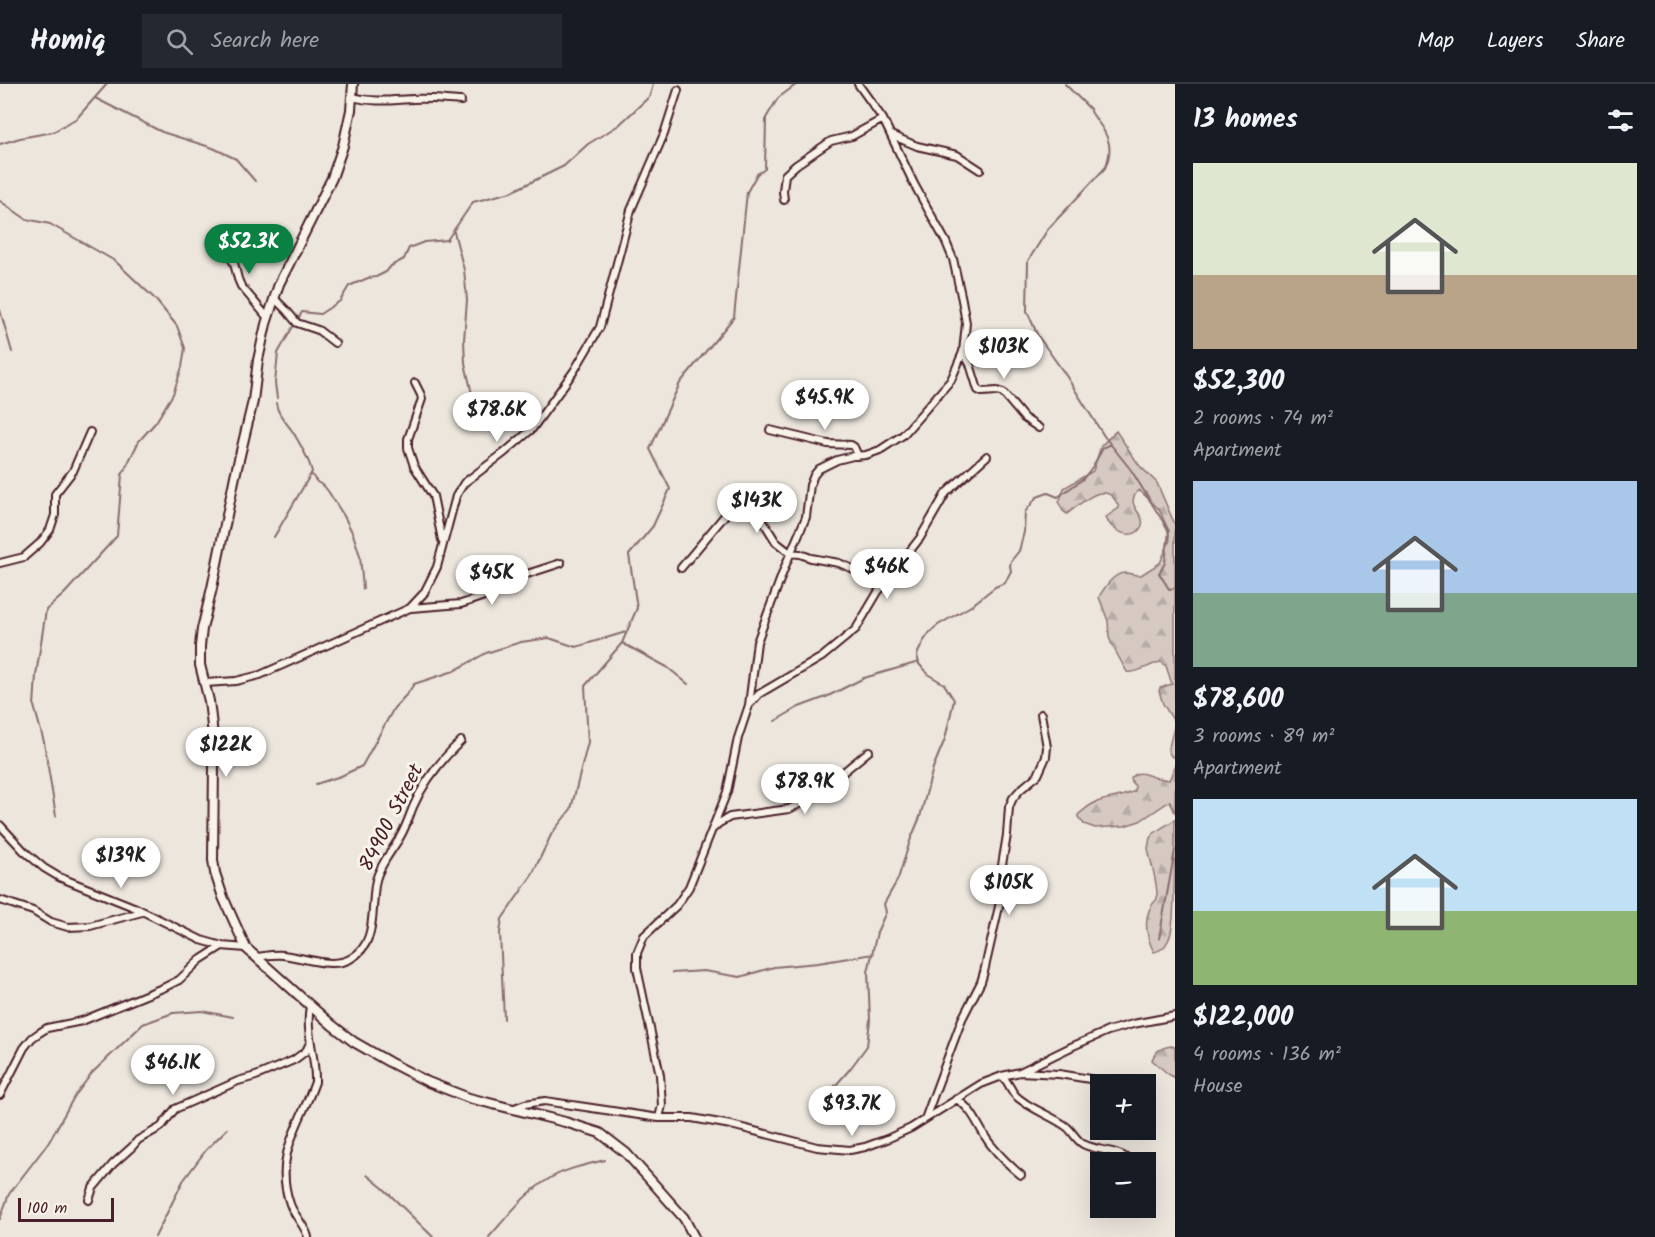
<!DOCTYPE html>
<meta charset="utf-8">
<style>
body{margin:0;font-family:Kalam,sans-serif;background:#242831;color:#f1f3f6;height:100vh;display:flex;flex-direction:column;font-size:22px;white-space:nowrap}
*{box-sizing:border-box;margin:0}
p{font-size:20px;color:#9ea1a6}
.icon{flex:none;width:33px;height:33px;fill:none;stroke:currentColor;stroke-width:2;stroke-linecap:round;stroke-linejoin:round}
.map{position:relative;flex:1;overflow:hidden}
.details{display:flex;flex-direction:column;background:#171b24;width:480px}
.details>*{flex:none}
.fabs{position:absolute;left:1090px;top:990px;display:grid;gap:12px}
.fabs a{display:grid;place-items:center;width:66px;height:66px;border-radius:0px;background:#171b24;box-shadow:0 6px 24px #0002;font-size:30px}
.scale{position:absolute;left:18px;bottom:15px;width:96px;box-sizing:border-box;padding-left:6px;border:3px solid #4a1f2b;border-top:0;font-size:16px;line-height:21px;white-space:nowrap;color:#4a1f2b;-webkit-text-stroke:4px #f7f3e8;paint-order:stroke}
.price{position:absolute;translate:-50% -51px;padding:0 14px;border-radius:21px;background:#fff;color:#222;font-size:20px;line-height:39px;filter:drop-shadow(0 2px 3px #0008)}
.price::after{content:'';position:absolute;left:50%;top:36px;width:18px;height:14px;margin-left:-9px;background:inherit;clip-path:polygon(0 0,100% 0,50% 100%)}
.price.selected{background:#0b8043;color:#fff}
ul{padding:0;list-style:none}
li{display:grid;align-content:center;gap:12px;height:318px;padding:0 18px}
li span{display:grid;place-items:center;height:186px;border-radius:0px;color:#555}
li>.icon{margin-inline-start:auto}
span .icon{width:108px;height:108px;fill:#fffc;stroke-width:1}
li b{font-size:26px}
h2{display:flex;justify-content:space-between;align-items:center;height:72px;padding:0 18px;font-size:26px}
header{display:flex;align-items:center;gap:36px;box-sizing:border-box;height:84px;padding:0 30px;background:#171b24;border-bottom:2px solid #363941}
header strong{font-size:28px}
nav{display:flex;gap:33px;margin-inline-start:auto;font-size:21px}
.search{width:420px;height:54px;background:#242831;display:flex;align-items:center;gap:15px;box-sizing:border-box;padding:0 21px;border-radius:0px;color:#9ea1a6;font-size:22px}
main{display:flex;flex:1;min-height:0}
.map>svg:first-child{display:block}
.forest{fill:url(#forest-firs);stroke:#907476;stroke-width:1.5}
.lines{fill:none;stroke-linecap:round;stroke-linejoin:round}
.stream{stroke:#896c6f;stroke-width:2}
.minor-casing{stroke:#4a1f2b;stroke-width:10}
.tertiary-casing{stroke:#4a1f2b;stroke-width:12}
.minor{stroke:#f7f3e8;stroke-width:6}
.tertiary{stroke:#f7f3e8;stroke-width:8}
.labels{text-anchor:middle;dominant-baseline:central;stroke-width:6;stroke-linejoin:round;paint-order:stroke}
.street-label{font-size:21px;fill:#4a1f2b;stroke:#f7f3e8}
</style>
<header>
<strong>Homiq</strong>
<div class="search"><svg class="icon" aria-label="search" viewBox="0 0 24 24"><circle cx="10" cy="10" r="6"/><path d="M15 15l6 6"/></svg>Search here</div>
<nav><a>Map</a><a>Layers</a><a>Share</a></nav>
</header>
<main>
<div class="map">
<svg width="1175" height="1153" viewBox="0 0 1175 1153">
<defs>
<pattern id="forest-firs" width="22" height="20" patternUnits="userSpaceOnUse" patternTransform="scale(1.5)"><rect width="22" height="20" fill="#d5c9c2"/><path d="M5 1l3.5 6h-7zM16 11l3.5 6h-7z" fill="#b8aca7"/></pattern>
</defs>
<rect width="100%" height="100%" fill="#ece6dd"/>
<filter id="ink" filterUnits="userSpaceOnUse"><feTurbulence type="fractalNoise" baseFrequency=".0167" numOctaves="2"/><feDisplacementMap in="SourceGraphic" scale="12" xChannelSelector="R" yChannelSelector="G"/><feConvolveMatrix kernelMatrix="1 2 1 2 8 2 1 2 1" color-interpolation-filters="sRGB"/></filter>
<g filter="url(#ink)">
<!-- forest -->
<path class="forest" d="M 1116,347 L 1139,381 L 1157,399 L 1175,441 L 1175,672 L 1172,673 L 1168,667 L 1175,639 L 1163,620 L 1159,607 L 1160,604 L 1172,600 L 1166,582 L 1161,578 C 1150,580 1138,590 1127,588 L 1112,561 L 1109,553 L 1108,537 L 1099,513 C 1104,504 1113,489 1125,489 C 1131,489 1136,492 1141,491 L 1160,479 L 1170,456 L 1167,443 L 1159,425 L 1139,406 C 1121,423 1151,431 1140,445 C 1131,457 1109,446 1106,433 L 1119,424 C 1108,392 1083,418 1067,430 L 1063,427 L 1059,419 L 1064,404 L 1093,387 L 1101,362 Z
M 1175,681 L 1175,729 L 1170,717 L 1140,737 L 1124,742 L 1095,744 L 1084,740 L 1078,733 L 1078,731 C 1085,725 1091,719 1100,717 C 1111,713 1124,713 1135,707 L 1135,702 L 1132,699 L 1131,694 C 1139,686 1144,690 1153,693 C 1158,694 1164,695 1169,696 C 1173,691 1171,686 1175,681 Z
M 1175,735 C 1175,768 1175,801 1173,834 C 1172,841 1172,850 1168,857 C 1165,863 1160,867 1154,868 C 1145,851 1142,829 1157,815 C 1158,797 1151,782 1148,764 C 1149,761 1149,758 1150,754 C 1152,748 1170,740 1175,735 Z
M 1171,962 L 1175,963 L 1175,994 L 1168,990 L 1152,976 C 1155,967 1163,963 1171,962 Z"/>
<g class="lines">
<!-- stream -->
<path class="stream" d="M 1065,0 L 1090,25 C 1092,31 1095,33 1098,38 C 1110,54 1113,66 1105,84 L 1048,145 L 1028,177 L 1027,227 L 1038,252 L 1065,290 L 1104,352 L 1131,386 L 1169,447 L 1165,479 L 1159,489 L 1169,505 L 1175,504
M 95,14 L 162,48 L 213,64 L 236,75 L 255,97
M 0,60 L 20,54 L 53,48 L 77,34 L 107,0
M 0,117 L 26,135 L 50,140 L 115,177 L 155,215 L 177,242 L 185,264 L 182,283 L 173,310 L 156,338 L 139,357 L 122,391 L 117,452 L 64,510 L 46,526 L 36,591 L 34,622 L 44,658 L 56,732
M 454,148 L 464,186 L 467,216 L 464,256 L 465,279 L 478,337
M 0,226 L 12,268
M 297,237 L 302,228 L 320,230 L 340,217 L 349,202 L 368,194 L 376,193 L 386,188 L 391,182 L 404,175 L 409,164 L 424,158 L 447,156 L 473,118 L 511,108 L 564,82 L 588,60 L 619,41 L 650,12 L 653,0
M 277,314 L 275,299 L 278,269 L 295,239
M 311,390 L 317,398 L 324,402 L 328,407 L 344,432 L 353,450 L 360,472 L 363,505
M 274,453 L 312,388 C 309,374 300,360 293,348 C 287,339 277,330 276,319
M 622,559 L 667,583 L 688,600
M 775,637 L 799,623 L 826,613 L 864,594 L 919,578
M 316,700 L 341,692 L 362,682 L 394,624 L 408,609 L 414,600 L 454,587 L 486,569 L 521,558 L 549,554 L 576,563 L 626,548
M 1159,855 L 1175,766
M 672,889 L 704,887 L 740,893 L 774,883 L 818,879 L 873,870
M 504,935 L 500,849 L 502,835 L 532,791 L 552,749 L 571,725 L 588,658 L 585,602 L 622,559 L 637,524 L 629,471 L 653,442 L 670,405 L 650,365 L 680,299 L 734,233 L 747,108 L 757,90 L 765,85 L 766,34 L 778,14 L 797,0
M 815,1025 L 850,985 L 867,962 L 870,936 L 868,888 L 877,848 L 886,828 L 884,820 L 898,795 L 910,757 L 920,733 L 933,684 L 945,655 L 954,616 L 944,600 L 929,591 L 919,580 L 917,571 L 923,558 L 930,548 L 938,541 L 971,522 L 995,503 L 1005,499 L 1011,487 L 1010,482 L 1011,477 L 1019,467 L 1024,448 L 1025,428 L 1037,413 L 1048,409 L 1058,413 L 1083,395 L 1093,382 L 1103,364 L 1111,360
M 367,1091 L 383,1104 L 433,1153
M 0,1135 L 9,1110 L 49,1058 L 74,1013 L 92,989 L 143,940 L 173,929 L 202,927 L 233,933
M 155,1153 L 183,1097 L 206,1066 L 227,1045
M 489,1153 C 507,1133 524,1110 547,1096 C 564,1085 586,1081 605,1076"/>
<defs>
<path id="minor" d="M 352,13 C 375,19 391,16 413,15 C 429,14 445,16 461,17
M 891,51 L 917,62 L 957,71 L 980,86
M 784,116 L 783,107 L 785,91 L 796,81 L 831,57 L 852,52 L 883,35
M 220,152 L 221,160 L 234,179 L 238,195 L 241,202 L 268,234
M 274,214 L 287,227 L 297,239 L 318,246 L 335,259
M 963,268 L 970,280 L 978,306 L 982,308 L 997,307 L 1003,309 L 1024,334 L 1039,344
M 415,299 L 421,311 L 422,315 L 408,355 L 408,364 L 414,382 L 433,412 L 442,456
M 770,346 L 828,360 L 851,361 L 854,363 L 858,372
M 0,479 L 24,473 L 40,459 L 50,446 L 55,431 L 55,410 L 73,387 L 90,348
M 681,484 L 731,424 L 740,417 L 752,421 L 756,426 L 776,458 L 790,469 L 800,470 L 811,474 L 839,479 L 853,485
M 411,524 L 461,520 L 496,508 L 524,491 L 561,479
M 205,599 L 236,597 L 260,591 L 410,524 L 424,509 L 437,483 L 456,412 L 464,399 L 504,369 L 532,345 L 574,287 L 600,243 L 631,126 L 664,50 L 678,6
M 749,621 L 759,610 L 822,573 L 856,545 L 878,508 L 920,454 L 946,409 L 987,372
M 0,741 L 24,767 L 44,784 L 59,793 L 136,824 L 201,856 L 222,862 L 246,864
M 714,744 L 719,739 L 730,733 L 789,725 L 820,710 L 825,707 L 841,690 L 869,667
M 0,816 L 33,827 L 51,838 L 68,843 L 90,842 L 142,828
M 256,873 C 265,872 274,870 283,871 C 303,873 331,885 350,875 C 379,860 370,822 376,796 C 380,780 392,767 400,753 C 406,743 409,733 413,723 C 424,697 440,677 461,657
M 1020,988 L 1059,990 L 1102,997
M 1002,992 C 1008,997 1010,1005 1015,1011 C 1029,1025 1051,1031 1067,1043 C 1073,1048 1076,1056 1083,1060 C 1099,1068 1119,1065 1131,1078
M 0,1011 L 24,964 L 32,954 L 39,949 L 47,944 L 82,937 L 165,903 L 179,896 L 200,876 L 222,862
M 956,1015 C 975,1026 978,1045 991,1061 C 1000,1072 1010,1082 1021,1091
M 512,1025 L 525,1020 L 545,1017 L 659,1034 L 692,1034 L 731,1041 L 817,1063 L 850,1066 L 865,1063 L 887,1055 L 911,1044 L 981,1000 L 1002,992 L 1020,988 L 1073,962 L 1108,947 L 1133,940 L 1175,932
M 659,1034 L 662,1021 L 660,991 L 637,884 L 637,869 L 644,852 L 677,821 L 689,803 L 727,708 L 738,654 L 749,621 L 757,558 L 786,480 L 806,433 L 810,401 L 814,391 L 819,385 L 837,376 L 853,372 L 866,371 L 880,366 L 903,351 L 951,296 L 963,268 L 966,239 L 962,216 L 953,175 L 946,158 L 914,100 L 883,35 L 858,0
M 925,1035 L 962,935 L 981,898 L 984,888 L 1000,818 L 1001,787 L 1007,751 L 1009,723 L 1013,714 L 1020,706 L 1038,691 L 1046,673 L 1047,663 L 1041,630
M 89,1116 L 93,1104 L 113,1080 L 132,1063 L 138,1056 L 161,1043 L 175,1025 L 238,997 L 256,992 L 294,976 L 306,967 L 310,959
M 308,1153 C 305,1141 294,1132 290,1120 C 273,1072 300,1041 315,998 C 316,972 305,948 310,922"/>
<path id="tertiary" d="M 353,0 L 351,26 L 343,62 L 332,94 L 279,200 L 266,240 L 258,276 L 253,317 L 235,392 L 212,504 L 202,545 L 200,562 L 200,581 L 209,617 L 212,642 L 214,681 L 213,776 L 215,789 L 223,813 L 246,864 L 332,941 L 354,958 L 389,978 L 428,998 L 469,1014 L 565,1038 L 600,1049 L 626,1069 L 653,1099 L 684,1134 L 694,1153"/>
</defs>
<!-- minor casing -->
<use href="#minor" class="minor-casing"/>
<!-- tertiary casing -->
<use href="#tertiary" class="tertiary-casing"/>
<!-- minor -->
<use href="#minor" class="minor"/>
<!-- tertiary -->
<use href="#tertiary" class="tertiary"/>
</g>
</g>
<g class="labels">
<!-- street labels -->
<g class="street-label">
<text transform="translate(392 734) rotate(-63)">84900 Street</text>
</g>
</g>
</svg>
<div class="fabs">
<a>+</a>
<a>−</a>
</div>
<div class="scale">100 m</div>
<b class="price selected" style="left:249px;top:191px">$52.3K</b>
<b class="price" style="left:1004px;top:296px">$103K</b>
<b class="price" style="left:825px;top:347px">$45.9K</b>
<b class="price" style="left:497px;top:359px">$78.6K</b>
<b class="price" style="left:757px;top:450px">$143K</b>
<b class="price" style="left:887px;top:516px">$46K</b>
<b class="price" style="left:492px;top:522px">$45K</b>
<b class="price" style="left:226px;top:694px">$122K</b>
<b class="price" style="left:805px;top:731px">$78.9K</b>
<b class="price" style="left:121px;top:805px">$139K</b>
<b class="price" style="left:1009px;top:832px">$105K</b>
<b class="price" style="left:173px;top:1012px">$46.1K</b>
<b class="price" style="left:852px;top:1053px">$93.7K</b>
</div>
<section class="details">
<h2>13 homes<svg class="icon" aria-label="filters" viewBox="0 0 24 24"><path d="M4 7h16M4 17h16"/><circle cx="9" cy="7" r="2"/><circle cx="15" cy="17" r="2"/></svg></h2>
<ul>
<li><span style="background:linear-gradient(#dfe7d0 60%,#b9a48a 0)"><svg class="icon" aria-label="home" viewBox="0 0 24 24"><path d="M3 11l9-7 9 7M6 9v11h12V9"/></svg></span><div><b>$52,300</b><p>2 rooms · 74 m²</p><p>Apartment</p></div></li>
<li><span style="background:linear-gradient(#a9c7e8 60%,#7fa58c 0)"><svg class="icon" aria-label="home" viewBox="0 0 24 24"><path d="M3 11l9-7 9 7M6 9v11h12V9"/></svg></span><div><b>$78,600</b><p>3 rooms · 89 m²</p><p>Apartment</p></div></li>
<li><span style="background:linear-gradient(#bfe0f5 60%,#8fb573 0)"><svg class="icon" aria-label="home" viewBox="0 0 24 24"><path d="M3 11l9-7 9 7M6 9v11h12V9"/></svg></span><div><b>$122,000</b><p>4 rooms · 136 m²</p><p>House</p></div></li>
</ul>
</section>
</main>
